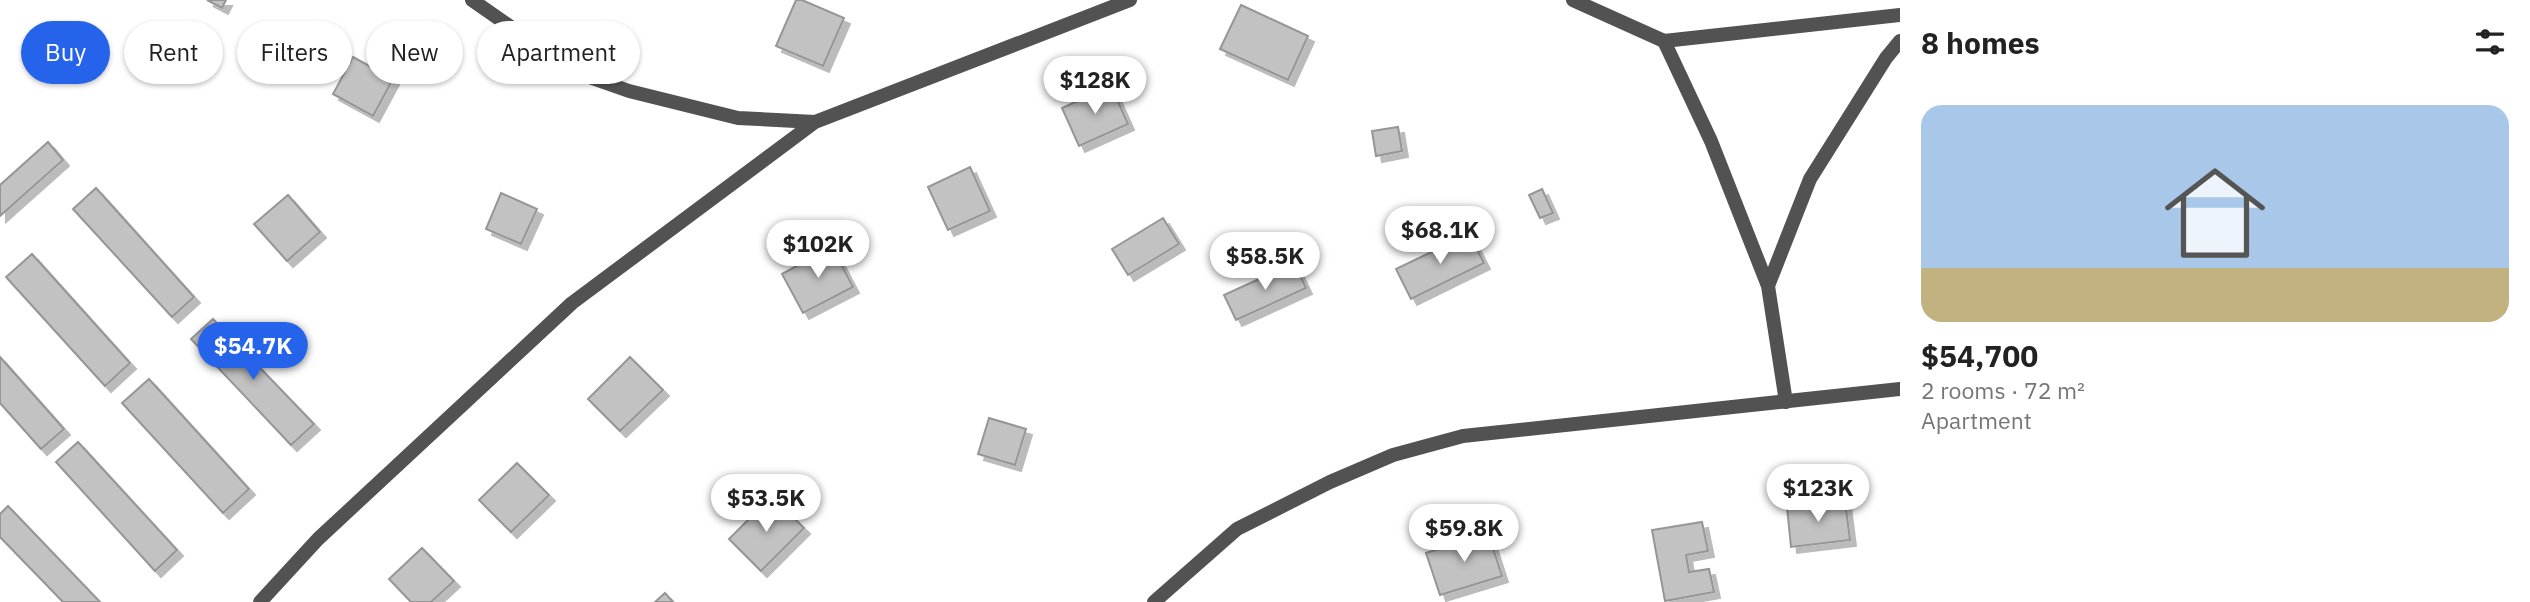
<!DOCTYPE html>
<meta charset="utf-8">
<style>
body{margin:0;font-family:"IBM Plex Sans",sans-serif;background:#f6f6f6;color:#222;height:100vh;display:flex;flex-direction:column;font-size:26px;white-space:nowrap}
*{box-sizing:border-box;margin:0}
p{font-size:23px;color:#767676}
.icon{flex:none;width:38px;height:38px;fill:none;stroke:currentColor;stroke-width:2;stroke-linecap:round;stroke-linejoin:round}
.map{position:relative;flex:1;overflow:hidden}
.drawer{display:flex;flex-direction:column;background:#fff;width:630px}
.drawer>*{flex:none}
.guide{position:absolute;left:21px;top:21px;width:665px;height:63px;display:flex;gap:14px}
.price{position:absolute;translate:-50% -60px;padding:0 16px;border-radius:24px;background:#fff;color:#222;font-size:23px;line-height:46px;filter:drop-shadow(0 2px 4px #0008)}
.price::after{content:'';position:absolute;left:50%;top:42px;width:21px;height:16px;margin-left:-10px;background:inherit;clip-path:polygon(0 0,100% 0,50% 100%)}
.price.selected{background:#2563eb;color:#fff}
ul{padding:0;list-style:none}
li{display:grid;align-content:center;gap:14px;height:371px;padding:0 21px}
li span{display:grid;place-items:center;height:217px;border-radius:21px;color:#555}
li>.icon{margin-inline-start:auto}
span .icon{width:126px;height:126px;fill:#fffc;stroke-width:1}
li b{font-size:30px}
h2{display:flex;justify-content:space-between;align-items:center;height:84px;padding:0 21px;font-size:30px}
.pill{padding:0 24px;border-radius:32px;background:#fff;box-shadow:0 2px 5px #0004;font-size:24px;line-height:63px}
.pill.selected{background:#2563eb;color:#fff}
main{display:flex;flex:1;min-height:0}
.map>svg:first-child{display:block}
.building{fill:#c2c2c2;stroke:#969696;stroke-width:2;filter:url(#shadow)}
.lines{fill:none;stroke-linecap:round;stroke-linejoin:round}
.minor{stroke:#525252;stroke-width:14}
.tertiary{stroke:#525252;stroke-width:14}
</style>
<main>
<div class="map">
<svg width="1900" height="602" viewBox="0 0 1900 602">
<defs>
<filter id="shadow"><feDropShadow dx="6" dy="6" stdDeviation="0" flood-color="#0004"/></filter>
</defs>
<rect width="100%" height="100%" fill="#fff"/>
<!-- building -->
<path class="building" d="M 207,0 L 226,0 L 222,8 Z
M 796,0 L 802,0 L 844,18 L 823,66 L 776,46 Z
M 1241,5 L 1308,36 L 1288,80 L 1220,49 Z
M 353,57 L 393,79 L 373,116 L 333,94 Z
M 1111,86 L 1128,124 L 1079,146 L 1062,108 Z
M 1398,127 L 1402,151 L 1376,156 L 1372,131 Z
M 48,142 L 63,160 L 0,216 L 0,185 Z
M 970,167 L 990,211 L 948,230 L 928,187 Z
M 96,188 L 194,297 L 172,317 L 73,209 Z
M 1542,189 L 1553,213 L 1540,218 L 1529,195 Z
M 501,193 L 537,209 L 521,244 L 486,229 Z
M 288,195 L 320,232 L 287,261 L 254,224 Z
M 1163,218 L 1179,244 L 1128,275 L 1112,249 Z
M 1469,234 L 1484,263 L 1411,299 L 1396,269 Z
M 832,247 L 853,287 L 803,313 L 782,274 Z
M 32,254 L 130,363 L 105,386 L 6,277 Z
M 1294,263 L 1306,288 L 1236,320 L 1224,295 Z
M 213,319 L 314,424 L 291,445 L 191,339 Z
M 0,357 L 64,429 L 41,449 L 0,403 Z
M 630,357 L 663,390 L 620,431 L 588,399 Z
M 149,379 L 249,489 L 223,513 L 122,403 Z
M 989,418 L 1026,429 L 1015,465 L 978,454 Z
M 78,442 L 177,550 L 155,571 L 56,462 Z
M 517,463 L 549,495 L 511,532 L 479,500 Z
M 772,496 L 804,528 L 761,571 L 729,539 Z
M 1845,501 L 1850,540 L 1791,547 L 1787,507 Z
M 8,506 L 100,602 L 63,602 L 0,537 L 0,514 Z
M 1702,522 L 1708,551 L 1686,555 L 1689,572 L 1709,569 L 1714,592 L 1665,601 L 1652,530 Z
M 1488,533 L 1502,576 L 1440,595 L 1426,553 Z
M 422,548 L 454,581 L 431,602 L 411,602 L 389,579 Z
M 665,593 L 673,602 L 655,602 Z"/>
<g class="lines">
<!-- minor -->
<path class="minor" d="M 472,0 L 575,72 L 629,91 L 738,118 L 815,122 L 1130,0
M 1573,0 L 1664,41 L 1711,141 L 1768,286 L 1786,402
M 1664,41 L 1900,15
M 1768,286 L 1810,179 L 1886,58 L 1900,41
M 260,602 L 318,539 L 572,303 L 815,122"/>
<!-- tertiary -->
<path class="tertiary" d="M 1154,602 L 1237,529 L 1330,482 L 1393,455 L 1463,436 L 1900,389"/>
</g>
</svg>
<b class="price" style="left:1095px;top:116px">$128K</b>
<b class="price" style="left:1440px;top:266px">$68.1K</b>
<b class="price" style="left:818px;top:280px">$102K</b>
<b class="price" style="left:1265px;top:292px">$58.5K</b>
<b class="price selected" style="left:253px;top:382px">$54.7K</b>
<b class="price" style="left:1818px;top:524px">$123K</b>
<b class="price" style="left:766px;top:534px">$53.5K</b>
<b class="price" style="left:1464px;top:564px">$59.8K</b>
<div class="guide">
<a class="pill selected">Buy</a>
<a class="pill">Rent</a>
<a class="pill">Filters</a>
<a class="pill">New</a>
<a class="pill">Apartment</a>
</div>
</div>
<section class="drawer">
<h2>8 homes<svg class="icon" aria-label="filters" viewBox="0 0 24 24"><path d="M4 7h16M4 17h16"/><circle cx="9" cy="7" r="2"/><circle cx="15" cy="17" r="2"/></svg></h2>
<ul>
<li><span style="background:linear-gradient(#a9c7e8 75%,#c2b280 0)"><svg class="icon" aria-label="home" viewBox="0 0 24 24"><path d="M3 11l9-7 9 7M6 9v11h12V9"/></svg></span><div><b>$54,700</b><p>2 rooms · 72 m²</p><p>Apartment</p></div></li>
</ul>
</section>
</main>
